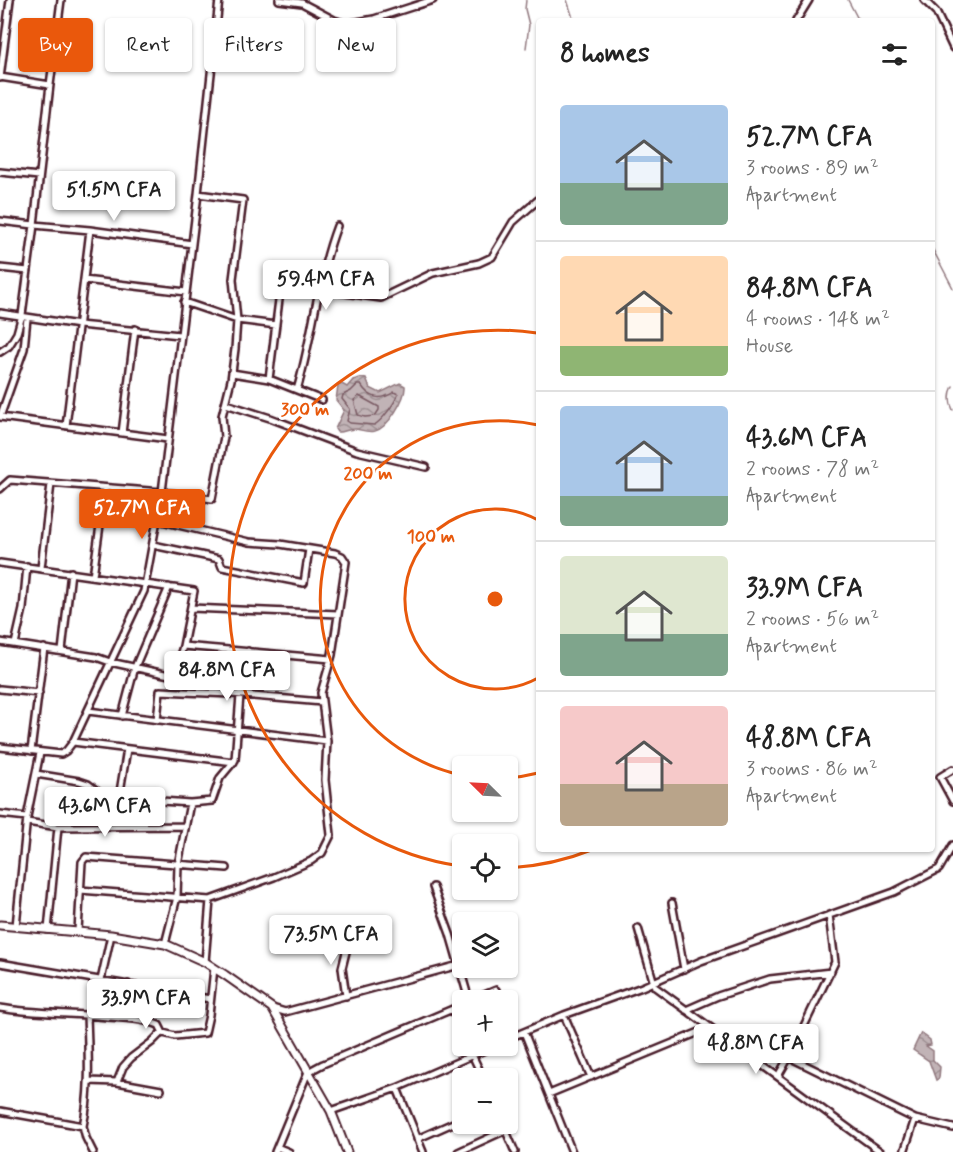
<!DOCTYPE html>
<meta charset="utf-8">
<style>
body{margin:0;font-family:Mynerve,sans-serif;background:#f6f6f6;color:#222;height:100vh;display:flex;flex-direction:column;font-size:22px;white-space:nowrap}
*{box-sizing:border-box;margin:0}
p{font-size:20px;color:#767676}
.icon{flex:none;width:33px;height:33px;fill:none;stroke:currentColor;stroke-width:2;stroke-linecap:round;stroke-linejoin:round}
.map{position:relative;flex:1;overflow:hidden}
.drawer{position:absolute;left:536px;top:18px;width:399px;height:834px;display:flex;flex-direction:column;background:#fff;border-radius:6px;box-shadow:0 2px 4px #0004}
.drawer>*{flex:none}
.hud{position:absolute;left:18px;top:18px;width:428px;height:54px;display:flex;gap:12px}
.needle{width:39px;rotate:294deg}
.fabs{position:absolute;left:452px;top:756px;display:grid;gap:12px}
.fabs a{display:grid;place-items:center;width:66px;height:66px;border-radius:6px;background:#fff;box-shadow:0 2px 4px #0004;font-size:30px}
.price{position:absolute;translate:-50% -51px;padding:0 14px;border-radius:6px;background:#fff;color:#222;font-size:20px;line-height:39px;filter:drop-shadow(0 2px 3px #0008)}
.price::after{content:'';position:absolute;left:50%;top:36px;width:18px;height:14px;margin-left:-9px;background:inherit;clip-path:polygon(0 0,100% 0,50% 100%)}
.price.current{background:#ea580c;color:#fff}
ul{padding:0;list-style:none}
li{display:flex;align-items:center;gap:18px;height:150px;padding:0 24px}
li+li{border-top:2px solid #e0e0e0}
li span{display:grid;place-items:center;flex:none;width:168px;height:120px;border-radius:6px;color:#555}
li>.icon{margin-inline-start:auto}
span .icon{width:72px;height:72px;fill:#fffc;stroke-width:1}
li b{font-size:26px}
h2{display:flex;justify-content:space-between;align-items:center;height:72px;padding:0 24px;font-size:26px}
.chip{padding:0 21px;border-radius:6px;background:#fff;box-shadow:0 2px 4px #0004;font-size:21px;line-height:54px}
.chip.current{background:#ea580c;color:#fff}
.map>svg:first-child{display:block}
.water{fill:url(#water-waves);stroke:#91787e;stroke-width:1.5}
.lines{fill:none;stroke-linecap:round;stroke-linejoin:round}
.shore{stroke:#7a5a63;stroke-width:1.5}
.stream{stroke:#91787e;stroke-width:1.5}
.minor-casing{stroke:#4a1f2b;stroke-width:10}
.tertiary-casing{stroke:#4a1f2b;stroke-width:11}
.minor{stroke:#fff;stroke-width:5}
.tertiary{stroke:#fff;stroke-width:7}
.ring{fill:none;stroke:#e8590c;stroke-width:3}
.centre{fill:#e8590c;stroke:#fff;stroke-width:3}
.ring-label{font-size:18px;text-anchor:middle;font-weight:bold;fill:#e8590c;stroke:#fff;stroke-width:6;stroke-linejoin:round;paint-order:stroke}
</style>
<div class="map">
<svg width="953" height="1152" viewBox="0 0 953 1152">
<defs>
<pattern id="water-waves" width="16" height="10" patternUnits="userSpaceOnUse" patternTransform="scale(1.5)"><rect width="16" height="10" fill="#c1b3b6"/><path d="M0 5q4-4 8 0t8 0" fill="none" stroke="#9f9194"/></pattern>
</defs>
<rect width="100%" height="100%" fill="#fff"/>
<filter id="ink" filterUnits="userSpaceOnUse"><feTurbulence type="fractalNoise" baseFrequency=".0167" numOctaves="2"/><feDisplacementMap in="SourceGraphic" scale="12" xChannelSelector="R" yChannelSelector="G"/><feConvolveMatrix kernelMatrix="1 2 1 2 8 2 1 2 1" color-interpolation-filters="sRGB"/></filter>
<g filter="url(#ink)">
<!-- water -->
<path class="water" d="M 360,378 L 366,379 L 370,388 L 380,393 L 400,383 L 405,386 C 406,398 388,428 375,431 C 368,433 362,430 356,429 C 349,428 344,433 337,432 L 335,429 L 344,410 L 336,400 L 338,386 L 342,384 L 347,387 L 353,380 Z
M 921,1033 L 930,1040 L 931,1045 L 926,1046 L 933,1051 L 933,1060 L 940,1067 L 939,1078 L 936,1080 L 929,1061 L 913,1050 Z"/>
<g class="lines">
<!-- shore -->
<path class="shore" d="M 357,385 L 361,385 C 370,399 381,401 394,392 L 398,394 C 395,403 382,421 374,425 L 350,423 L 347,421 L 350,409 L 342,399 L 343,395 L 351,391 Z
M 359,396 L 379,407 L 379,410 L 375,416 L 365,417 L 358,415 L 354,400 Z"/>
<!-- stream -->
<path class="stream" d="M 567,0 L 574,21
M 848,0 L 859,21
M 526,48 L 529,25 L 525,9 L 526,0
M 932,248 L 953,288
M 953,386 C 949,394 949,402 953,410"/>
<defs>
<path id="minor" d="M 279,0 L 302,3 L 334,20 L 346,24 L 374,19 L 433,0
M 924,0 L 936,12 L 953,48
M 796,21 L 809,0
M 0,77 L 50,85 L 34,225 L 0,221
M 0,78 L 10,0
M 50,85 L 61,0
M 0,172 L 39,176
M 0,268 L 28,271
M 84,280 L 186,292
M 184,302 L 237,320 L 276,325
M 0,313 L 79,325 L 180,335
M 0,352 L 9,346 L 17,333 L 22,315 L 34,225 L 90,230 L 192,244
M 232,373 L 269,379 L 322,400
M 269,379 L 281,284 L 381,298 L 433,273 L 479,263 L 492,257 L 513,222 L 538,200
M 297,390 C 313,336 317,279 337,226
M 226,404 L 270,418 L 357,451 L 426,467
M 0,417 L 168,439
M 0,417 L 24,349 L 27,318
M 66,426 L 90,230
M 122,433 L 135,329
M 0,489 L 10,480 L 162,492 L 198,194 L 219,0
M 153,545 L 219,559 L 222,567 L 304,583 L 309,549
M 0,563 L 194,591 L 183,646 L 174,676 L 110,662 L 96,657 L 0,642
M 41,568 L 51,484
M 93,576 L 105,489
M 191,608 L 338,614
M 15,644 L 23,609 L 27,566
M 183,646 L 331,659
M 62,651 L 71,572
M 0,689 L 39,693
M 88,711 L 327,741
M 122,716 L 135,667 L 169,587
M 157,720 L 160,691 L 231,694 L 322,702
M 73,742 L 234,762
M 0,747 L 61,754 L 66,751 L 73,742 L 144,591 L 162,492 L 212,499 L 224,437 L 222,416 L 231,380 L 235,349 L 237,320 L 233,279 L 243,200 L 198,194
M 31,751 L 44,648
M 953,769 L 940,777 L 953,801
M 36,774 L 79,781 L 88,784 L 101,794 L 119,798 L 190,803 L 212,801 L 220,778 L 235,760 L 242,669 L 248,651
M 119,798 L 127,749
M 0,814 L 27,817 L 16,926
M 27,817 L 40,753
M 27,822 L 58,827 L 185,826
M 433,887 L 450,934 L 469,1000
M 80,890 L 210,900 L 274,877 L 311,861 L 322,853 L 331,835 L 325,780 L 327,741 L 321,693 L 332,655 L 346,562 L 342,556 L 335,553 L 280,544 L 249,542 L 157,520
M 672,903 L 684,969
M 638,928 L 655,987 L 881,1152
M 48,930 L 58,827
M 78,931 L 82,862 L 86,857 L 227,868
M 165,944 L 177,897 L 178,865 L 190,803
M 205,962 L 210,900
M 0,963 L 210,999
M 101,980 L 111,935
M 346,996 L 342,968 L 349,940
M 472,1000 L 496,990
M 0,1008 C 36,1014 72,1013 108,1017 C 126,1018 143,1019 159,1025 L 163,1033
M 272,1008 L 285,1012 L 459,965
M 453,1009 L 462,1030
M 686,1010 L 718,996 L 770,979 L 831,972
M 564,1015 L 591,1077
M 125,1018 L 128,984
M 524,1032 L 572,1152
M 507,1039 L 564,1015 L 642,987 L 701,961 L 894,892 L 939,869 L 953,845
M 468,1046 L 483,1078
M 789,1057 L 915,1119 L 953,1128
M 778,1076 L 789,1057 L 835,962 L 829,915
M 88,1081 L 117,1082 L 161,1090
M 117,1082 L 123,1067 L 131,1058 L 152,1042 L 159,1035 L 163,1033 L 175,1036 L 205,1033 L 209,1015 L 214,968
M 397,1088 L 423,1152
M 549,1094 L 709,1028
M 0,1111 L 83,1126 L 86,1138 L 93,1152
M 331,1111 L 397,1088 L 494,1046
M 503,1124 L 515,1152
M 83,1126 C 91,1089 88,1052 87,1014
M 417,1139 L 462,1119
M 277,1147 L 289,1152
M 275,1152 L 308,1072 L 323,1064 L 462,1005
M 458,1152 L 506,1130
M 904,1152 L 915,1119"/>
<path id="tertiary" d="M 0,925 L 111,935 L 165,944 L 205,962 L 225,975 L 272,1008 L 331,1111 L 347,1152"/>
</defs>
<!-- minor casing -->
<use href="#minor" class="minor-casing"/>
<!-- tertiary casing -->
<use href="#tertiary" class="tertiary-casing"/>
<!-- minor -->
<use href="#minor" class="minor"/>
<!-- tertiary -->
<use href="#tertiary" class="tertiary"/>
</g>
</g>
<!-- distance rings -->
<g class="ring">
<path d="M538 678A90 90 0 1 1 538 520"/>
<path d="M538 773A179 179 0 0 1 507 778M461 775A179 179 0 1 1 538 425"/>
<path d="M594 849A269 269 0 0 1 509 868M460 866A269 269 0 1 1 537 333"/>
</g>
<circle cx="495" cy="599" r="9" class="centre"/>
<g class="ring-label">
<text x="305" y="415">300 m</text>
<text x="368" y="479">200 m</text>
<text x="431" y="542">100 m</text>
</g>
</svg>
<div class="fabs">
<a><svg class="needle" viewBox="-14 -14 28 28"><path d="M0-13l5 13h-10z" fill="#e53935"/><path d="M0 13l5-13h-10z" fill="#767676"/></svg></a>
<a><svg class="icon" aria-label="locate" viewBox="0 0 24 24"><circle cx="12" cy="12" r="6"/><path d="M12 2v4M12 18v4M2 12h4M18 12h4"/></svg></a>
<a><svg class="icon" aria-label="layers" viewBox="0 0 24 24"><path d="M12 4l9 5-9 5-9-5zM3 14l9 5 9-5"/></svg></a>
<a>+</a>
<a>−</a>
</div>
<b class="price" style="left:114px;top:222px">51.5M CFA</b>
<b class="price" style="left:326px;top:311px">59.4M CFA</b>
<b class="price current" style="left:142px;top:540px">52.7M CFA</b>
<b class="price" style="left:227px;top:702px">84.8M CFA</b>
<b class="price" style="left:105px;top:838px">43.6M CFA</b>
<b class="price" style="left:331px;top:966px">73.5M CFA</b>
<b class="price" style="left:146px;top:1030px">33.9M CFA</b>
<b class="price" style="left:756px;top:1075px">48.8M CFA</b>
<div class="hud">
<a class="chip current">Buy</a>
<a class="chip">Rent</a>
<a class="chip">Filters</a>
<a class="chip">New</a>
</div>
<section class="drawer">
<h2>8 homes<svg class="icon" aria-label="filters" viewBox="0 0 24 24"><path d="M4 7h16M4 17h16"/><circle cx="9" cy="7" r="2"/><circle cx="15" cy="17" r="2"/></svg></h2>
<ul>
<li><span style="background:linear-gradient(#a9c7e8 65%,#7fa58c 0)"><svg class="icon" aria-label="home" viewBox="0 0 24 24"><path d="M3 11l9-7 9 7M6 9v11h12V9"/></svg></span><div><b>52.7M CFA</b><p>3 rooms · 89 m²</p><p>Apartment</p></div></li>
<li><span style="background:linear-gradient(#ffd9b3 75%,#8fb573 0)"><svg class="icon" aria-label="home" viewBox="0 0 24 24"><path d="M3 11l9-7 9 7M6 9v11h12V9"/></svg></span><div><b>84.8M CFA</b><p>4 rooms · 148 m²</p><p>House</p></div></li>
<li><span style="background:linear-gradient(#a9c7e8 75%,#7fa58c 0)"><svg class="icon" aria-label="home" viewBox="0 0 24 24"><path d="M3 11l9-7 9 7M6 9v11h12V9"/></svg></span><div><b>43.6M CFA</b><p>2 rooms · 78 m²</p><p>Apartment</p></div></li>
<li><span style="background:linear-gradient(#dfe7d0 65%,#7fa58c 0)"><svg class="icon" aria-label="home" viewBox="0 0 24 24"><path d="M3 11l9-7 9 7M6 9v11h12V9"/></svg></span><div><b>33.9M CFA</b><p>2 rooms · 56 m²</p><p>Apartment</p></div></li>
<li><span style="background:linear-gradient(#f6c9c9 65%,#b9a48a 0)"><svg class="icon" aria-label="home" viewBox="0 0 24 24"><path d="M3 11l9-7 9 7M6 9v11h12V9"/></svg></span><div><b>48.8M CFA</b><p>3 rooms · 86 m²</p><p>Apartment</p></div></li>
</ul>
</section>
</div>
